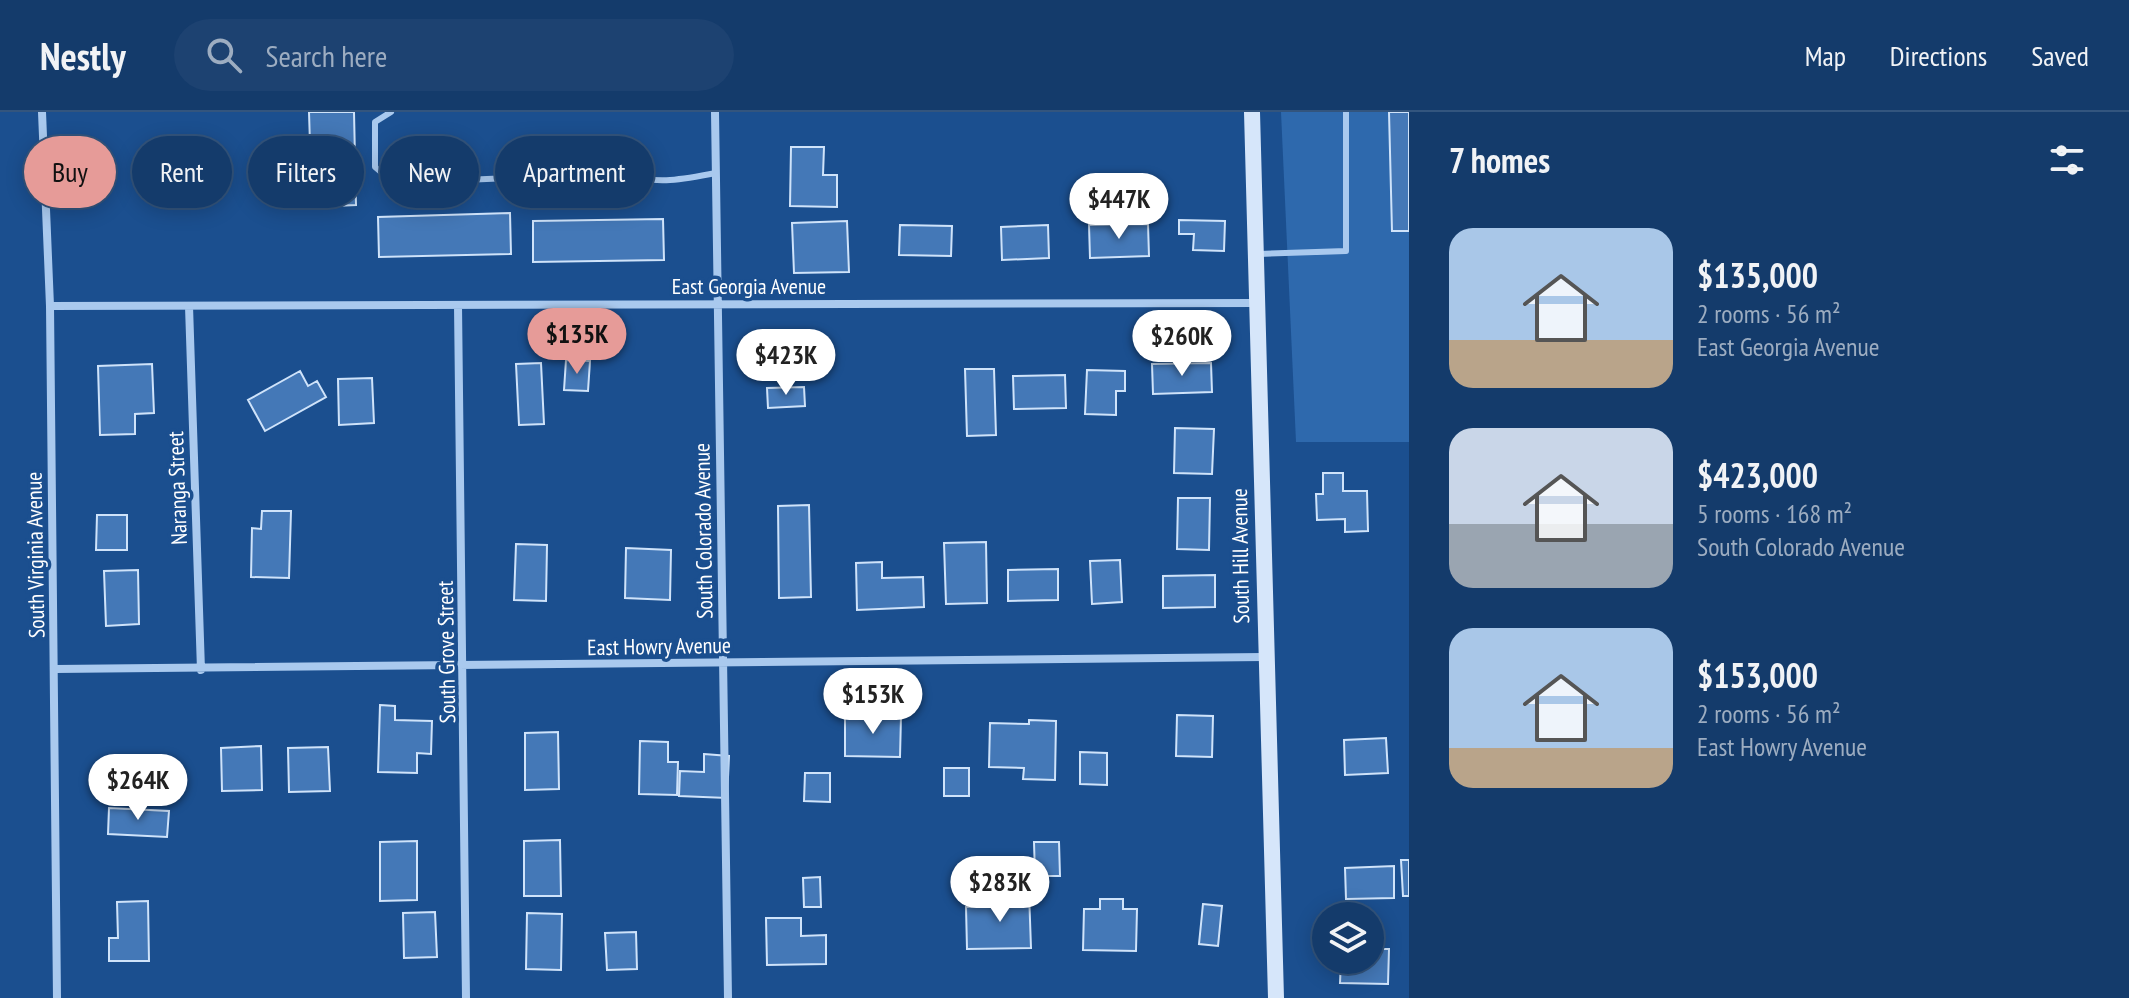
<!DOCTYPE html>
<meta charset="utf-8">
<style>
body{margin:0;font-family:"PT Sans Narrow",sans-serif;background:#1d4271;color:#f1f3f6;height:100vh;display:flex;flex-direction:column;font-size:30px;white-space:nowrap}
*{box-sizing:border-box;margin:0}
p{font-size:26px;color:#9dadc1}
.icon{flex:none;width:44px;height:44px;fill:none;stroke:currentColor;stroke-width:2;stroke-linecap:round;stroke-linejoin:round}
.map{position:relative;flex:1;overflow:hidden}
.side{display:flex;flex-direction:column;background:#143b6b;width:720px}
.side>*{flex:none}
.hud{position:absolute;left:24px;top:24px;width:760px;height:72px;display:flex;gap:16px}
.buttons{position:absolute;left:1312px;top:790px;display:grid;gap:16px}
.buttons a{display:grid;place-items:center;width:72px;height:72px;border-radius:50%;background:#143b6b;box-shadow:0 4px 20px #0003,0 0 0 2px #33557e;font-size:40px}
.price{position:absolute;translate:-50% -68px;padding:0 18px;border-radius:28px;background:#fff;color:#222;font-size:26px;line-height:52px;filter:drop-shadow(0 2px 4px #0008)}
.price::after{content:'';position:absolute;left:50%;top:48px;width:24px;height:18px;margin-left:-12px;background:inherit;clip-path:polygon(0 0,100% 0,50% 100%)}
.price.on{background:#e69b98;color:#111}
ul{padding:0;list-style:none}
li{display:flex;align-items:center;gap:24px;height:200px;padding:0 40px}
li span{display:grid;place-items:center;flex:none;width:224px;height:160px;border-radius:24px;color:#555}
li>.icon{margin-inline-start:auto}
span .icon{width:96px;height:96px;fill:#fffc;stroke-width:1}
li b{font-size:34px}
h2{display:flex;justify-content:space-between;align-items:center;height:96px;padding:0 40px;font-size:34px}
.chip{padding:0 28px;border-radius:36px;background:#143b6b;box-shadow:0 4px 20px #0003,0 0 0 2px #33557e;font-size:28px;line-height:72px}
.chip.on{background:#e69b98;color:#111}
header{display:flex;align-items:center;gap:48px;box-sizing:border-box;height:112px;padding:0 40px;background:#143b6b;border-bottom:2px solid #33557e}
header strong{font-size:38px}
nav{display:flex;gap:44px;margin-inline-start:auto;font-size:28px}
.search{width:560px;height:72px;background:#1d4271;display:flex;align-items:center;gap:20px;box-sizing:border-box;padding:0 28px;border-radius:44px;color:#9dadc1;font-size:30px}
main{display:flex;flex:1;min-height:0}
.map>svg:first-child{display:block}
.green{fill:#2e69ad}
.building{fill:#4478b7;stroke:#cfe3fa;stroke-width:2}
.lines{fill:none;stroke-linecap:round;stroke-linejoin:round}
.lane{stroke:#a9c9ee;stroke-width:6}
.street{stroke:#a9c9ee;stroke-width:8}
.secondary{stroke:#d6e6fa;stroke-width:16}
.labels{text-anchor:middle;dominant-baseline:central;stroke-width:7;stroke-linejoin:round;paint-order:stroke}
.street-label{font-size:22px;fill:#fff;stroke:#1b4f8f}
</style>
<header>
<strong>Nestly</strong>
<div class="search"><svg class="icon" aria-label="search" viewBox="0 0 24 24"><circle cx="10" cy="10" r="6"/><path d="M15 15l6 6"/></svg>Search here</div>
<nav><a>Map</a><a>Directions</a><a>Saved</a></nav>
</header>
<main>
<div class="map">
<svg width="1409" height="886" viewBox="0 0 1409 886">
<rect width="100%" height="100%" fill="#1b4f8f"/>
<!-- green -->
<path class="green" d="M 1281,0 L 1409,0 L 1409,330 L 1296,330 Z"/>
<!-- building -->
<path class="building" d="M 309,0 L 354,0 L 356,93 L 312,95 Z
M 1389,0 L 1409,0 L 1409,119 L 1392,119 Z
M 791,35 L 824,35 L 823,63 L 837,63 L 837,95 L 790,94 Z
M 510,101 L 511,142 L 379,145 L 378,105 Z
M 663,107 L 664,148 L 533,150 L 533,109 Z
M 1179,108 L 1225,109 L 1224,139 L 1193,138 L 1194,122 L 1179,122 Z
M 847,109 L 849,160 L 794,161 L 792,111 Z
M 1148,112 L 1149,144 L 1090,146 L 1089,113 Z
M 900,113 L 952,114 L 951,144 L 899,143 Z
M 1048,113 L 1049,146 L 1002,148 L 1001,115 Z
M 566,248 L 590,249 L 588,279 L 564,278 Z
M 541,251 L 544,312 L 519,313 L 516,252 Z
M 1211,251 L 1212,280 L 1153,282 L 1152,252 Z
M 152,252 L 154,301 L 135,302 L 135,322 L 100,323 L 98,254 Z
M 965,257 L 994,257 L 996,323 L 967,324 Z
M 1087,258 L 1125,259 L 1125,279 L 1116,279 L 1116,303 L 1085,302 Z
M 300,259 L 308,274 L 317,269 L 326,285 L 265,319 L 248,288 Z
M 1065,263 L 1066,296 L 1014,297 L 1013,264 Z
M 372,266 L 374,311 L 339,313 L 338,267 Z
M 804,275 L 805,294 L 768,296 L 767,276 Z
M 1175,316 L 1214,317 L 1212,362 L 1174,361 Z
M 1323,361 L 1343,361 L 1343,379 L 1367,379 L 1368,419 L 1345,420 L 1345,407 L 1317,408 L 1316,382 L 1323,382 Z
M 1178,386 L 1210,386 L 1209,438 L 1177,437 Z
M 809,393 L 811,485 L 779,486 L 778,394 Z
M 262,399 L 291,399 L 289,466 L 251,465 L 252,416 L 261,417 Z
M 97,403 L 127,403 L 127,438 L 96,438 Z
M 986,430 L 987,491 L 946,492 L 944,431 Z
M 516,432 L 547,433 L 546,489 L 514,488 Z
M 626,436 L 671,438 L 670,488 L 625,486 Z
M 1120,448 L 1122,490 L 1092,492 L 1090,449 Z
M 882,450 L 882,466 L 923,465 L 924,495 L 857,498 L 856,451 Z
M 1058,457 L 1058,488 L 1008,489 L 1008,458 Z
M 138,458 L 139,512 L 106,514 L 104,459 Z
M 1215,463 L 1215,495 L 1163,496 L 1163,464 Z
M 380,593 L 395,594 L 395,608 L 432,609 L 431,642 L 417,641 L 417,661 L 378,660 Z
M 845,603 L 901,604 L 900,645 L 845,644 Z
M 1177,603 L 1213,604 L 1212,645 L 1176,644 Z
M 1029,608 L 1056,609 L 1055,668 L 1023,667 L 1024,656 L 989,655 L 990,611 L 1029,612 Z
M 558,620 L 559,677 L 525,678 L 525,621 Z
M 1386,626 L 1388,661 L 1345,663 L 1344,628 Z
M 640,629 L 668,630 L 668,650 L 678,650 L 677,683 L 639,682 Z
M 261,634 L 262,678 L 222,679 L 221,636 Z
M 328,635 L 330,679 L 289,680 L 288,636 Z
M 1080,640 L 1107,641 L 1107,673 L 1080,672 Z
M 704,642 L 729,644 L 727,686 L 679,684 L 680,659 L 704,660 Z
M 944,656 L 969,656 L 969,684 L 944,684 Z
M 805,661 L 830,661 L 830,690 L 804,689 Z
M 109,696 L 169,699 L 167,725 L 108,722 Z
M 560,728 L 561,784 L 524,784 L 524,729 Z
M 417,729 L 417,788 L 380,789 L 380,730 Z
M 1034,730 L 1059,730 L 1060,764 L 1035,764 Z
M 1401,748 L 1409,748 L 1409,784 L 1403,784 Z
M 1394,754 L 1394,786 L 1346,787 L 1345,756 Z
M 820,765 L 821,795 L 804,795 L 803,766 Z
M 1029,780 L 1031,836 L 967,837 L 966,795 L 1000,794 L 1000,781 Z
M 1100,787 L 1123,787 L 1123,797 L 1137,797 L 1136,839 L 1083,838 L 1084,797 L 1100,797 Z
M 148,789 L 149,849 L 109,849 L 109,826 L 118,826 L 117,790 Z
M 1203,792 L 1222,794 L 1218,834 L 1199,832 Z
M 435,800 L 437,845 L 404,846 L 403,801 Z
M 527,801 L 562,802 L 561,858 L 526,857 Z
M 766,806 L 801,806 L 801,824 L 826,823 L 826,852 L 767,853 Z
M 636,820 L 637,857 L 607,858 L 605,821 Z
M 1370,837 L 1389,837 L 1388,872 L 1340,871 L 1341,848 L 1370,848 Z"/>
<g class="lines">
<!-- lane -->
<path class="lane" d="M 391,0 L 375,10 L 375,55 L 394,71 L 624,61 C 655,74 684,67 716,61
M 1259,142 L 1346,139 L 1346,0"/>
<!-- street -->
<path class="street" d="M 42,0 L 50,194 L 57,886
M 715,0 L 728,886
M 458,193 L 466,886
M 50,194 L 1257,191
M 189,194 L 201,558
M 55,557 L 1264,545"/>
<!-- secondary -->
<path class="secondary" d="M 1252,0 L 1276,886"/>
</g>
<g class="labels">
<!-- street labels -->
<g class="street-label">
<text x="749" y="174">East Georgia Avenue</text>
<text transform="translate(177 376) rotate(-92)">Naranga Street</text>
<text transform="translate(703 419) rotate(-91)">South Colorado Avenue</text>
<text transform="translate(35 443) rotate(-91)">South Virginia Avenue</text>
<text transform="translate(1240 444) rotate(-91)">South Hill Avenue</text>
<text transform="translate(659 534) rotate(-1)">East Howry Avenue</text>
<text transform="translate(446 540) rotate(-91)">South Grove Street</text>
</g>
</g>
</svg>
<div class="buttons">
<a><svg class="icon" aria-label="layers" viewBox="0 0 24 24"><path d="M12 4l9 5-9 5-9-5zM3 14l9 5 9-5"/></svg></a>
</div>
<b class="price" style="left:1119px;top:129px">$447K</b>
<b class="price on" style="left:577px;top:264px">$135K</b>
<b class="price" style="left:1182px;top:266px">$260K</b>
<b class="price" style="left:786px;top:285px">$423K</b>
<b class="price" style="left:873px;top:624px">$153K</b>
<b class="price" style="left:138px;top:710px">$264K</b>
<b class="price" style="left:1000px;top:812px">$283K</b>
<div class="hud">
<a class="chip on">Buy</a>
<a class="chip">Rent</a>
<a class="chip">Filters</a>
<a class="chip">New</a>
<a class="chip">Apartment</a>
</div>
</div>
<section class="side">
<h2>7 homes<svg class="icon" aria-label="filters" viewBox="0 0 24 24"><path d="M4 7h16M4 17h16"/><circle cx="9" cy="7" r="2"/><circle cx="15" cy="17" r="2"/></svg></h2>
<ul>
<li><span style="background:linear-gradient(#a9c7e8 70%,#b9a48a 0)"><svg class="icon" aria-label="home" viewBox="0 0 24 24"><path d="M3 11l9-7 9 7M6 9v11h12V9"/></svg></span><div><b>$135,000</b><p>2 rooms · 56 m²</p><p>East Georgia Avenue</p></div></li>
<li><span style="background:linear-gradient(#c9d6e8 60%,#9aa5b1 0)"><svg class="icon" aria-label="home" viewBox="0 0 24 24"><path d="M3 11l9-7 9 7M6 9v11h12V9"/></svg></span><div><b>$423,000</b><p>5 rooms · 168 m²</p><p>South Colorado Avenue</p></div></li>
<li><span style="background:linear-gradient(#a9c7e8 75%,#b9a48a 0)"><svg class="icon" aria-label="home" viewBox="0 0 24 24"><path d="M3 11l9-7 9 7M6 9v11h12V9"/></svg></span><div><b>$153,000</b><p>2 rooms · 56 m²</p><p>East Howry Avenue</p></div></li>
</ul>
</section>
</main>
